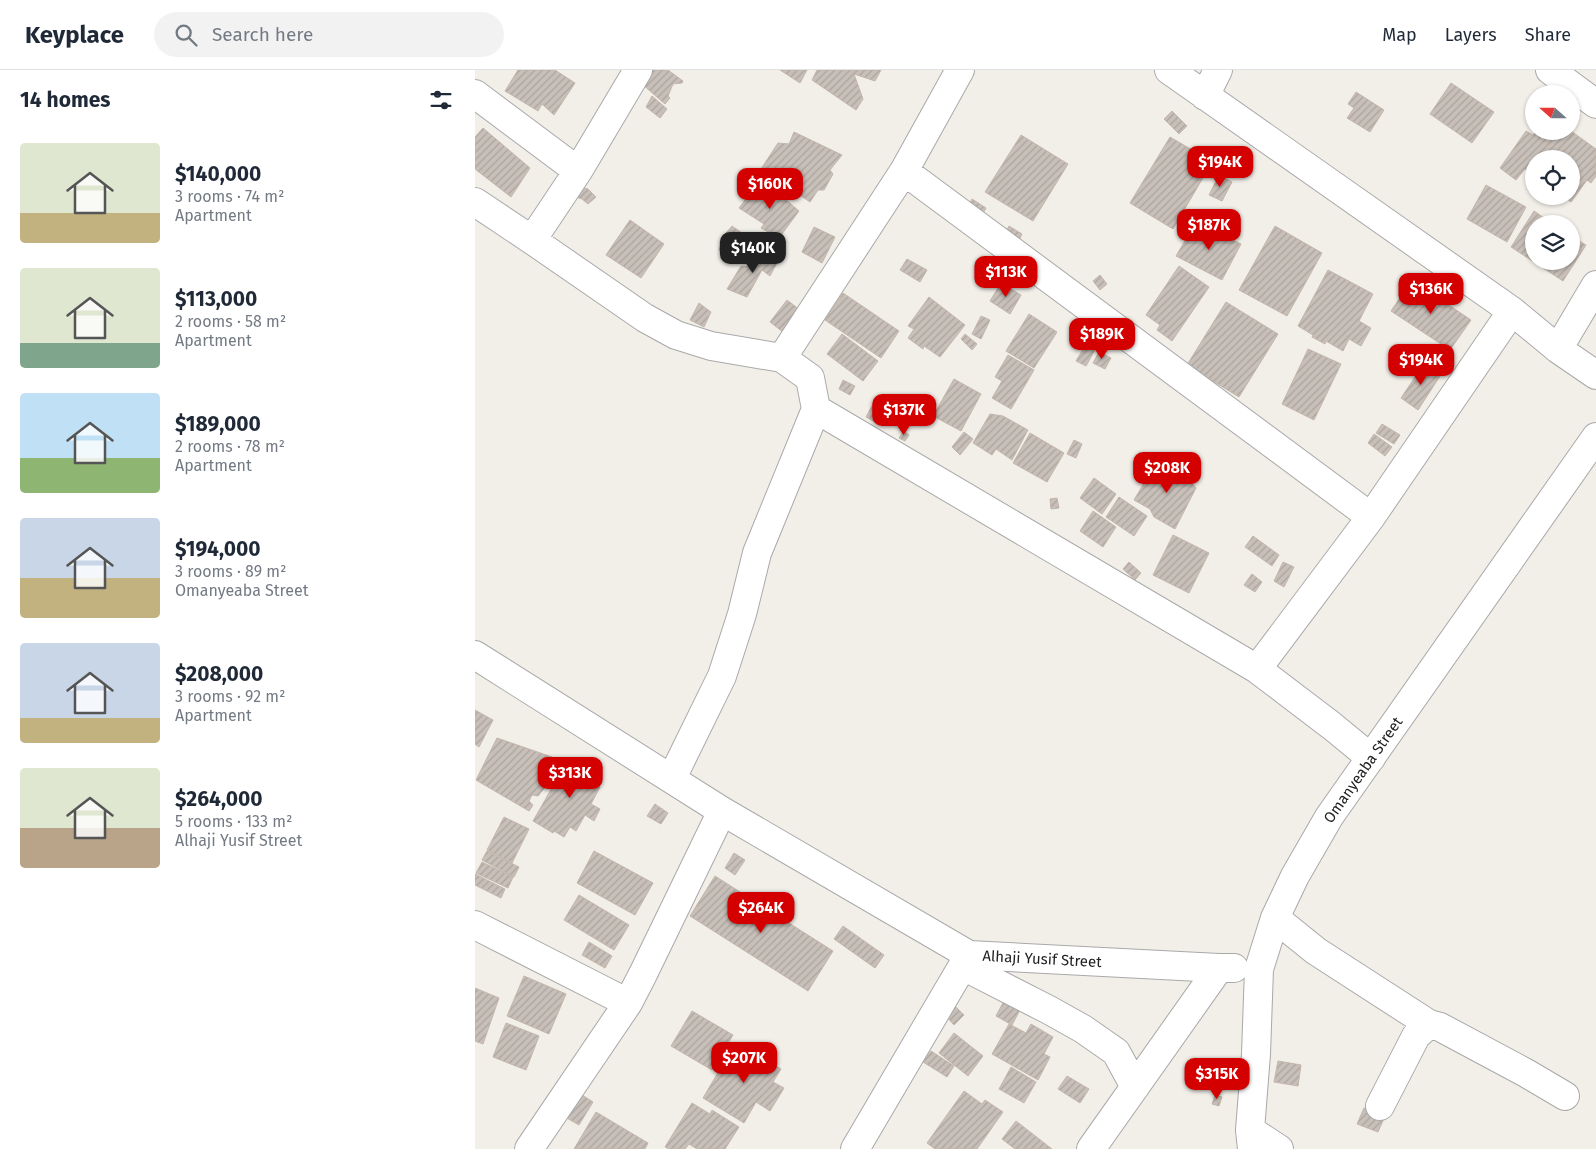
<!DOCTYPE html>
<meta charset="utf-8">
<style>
body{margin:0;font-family:"Fira Sans",sans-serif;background:#f2f2f3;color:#1f2937;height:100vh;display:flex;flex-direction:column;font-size:19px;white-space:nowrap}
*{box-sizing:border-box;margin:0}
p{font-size:16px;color:#747a83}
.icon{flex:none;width:28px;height:28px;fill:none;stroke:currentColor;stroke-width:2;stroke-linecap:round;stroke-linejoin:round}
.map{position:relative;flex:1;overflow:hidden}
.drawer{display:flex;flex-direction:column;background:#fff;width:475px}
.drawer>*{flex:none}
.needle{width:32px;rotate:291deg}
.controls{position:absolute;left:1050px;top:15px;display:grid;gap:10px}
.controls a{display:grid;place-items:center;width:55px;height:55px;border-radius:50%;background:#fff;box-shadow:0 1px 4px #0004;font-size:25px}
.price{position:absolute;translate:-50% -42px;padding:0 11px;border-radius:10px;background:#d40000;color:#fff;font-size:16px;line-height:32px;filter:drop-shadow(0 1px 2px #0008)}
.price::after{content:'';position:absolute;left:50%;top:30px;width:15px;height:11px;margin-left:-8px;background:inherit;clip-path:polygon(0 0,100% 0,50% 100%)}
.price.active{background:#222;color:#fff}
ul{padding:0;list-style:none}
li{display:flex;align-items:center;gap:15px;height:125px;padding:0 20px}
li span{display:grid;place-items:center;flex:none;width:140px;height:100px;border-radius:5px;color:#555}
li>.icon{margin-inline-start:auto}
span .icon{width:60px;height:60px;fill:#fffc;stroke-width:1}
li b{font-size:21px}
h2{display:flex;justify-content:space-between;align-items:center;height:60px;padding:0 20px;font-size:21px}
header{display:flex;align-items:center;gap:30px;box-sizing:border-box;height:70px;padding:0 25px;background:#fff;border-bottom:1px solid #e0e1e3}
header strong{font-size:24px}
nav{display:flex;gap:28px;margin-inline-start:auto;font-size:18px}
.search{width:350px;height:45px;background:#f2f2f3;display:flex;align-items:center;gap:12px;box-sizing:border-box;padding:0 18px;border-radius:28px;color:#747a83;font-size:19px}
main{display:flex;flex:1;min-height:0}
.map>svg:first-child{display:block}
.building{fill:url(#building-hatch);stroke:#c4b6ab}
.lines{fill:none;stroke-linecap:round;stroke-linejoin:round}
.minor-casing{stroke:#a9a9a9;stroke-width:30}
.minor{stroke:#fff;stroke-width:28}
.labels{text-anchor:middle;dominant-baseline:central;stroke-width:4;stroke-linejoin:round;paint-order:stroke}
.street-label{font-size:15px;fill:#222;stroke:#fff}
</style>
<header>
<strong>Keyplace</strong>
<div class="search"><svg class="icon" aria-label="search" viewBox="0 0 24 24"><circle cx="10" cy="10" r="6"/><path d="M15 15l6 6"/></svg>Search here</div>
<nav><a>Map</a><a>Layers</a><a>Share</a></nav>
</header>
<main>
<section class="drawer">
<h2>14 homes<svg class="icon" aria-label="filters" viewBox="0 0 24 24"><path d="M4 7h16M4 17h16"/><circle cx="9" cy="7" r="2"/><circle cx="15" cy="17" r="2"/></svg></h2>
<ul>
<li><span style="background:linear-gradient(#dfe7d0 70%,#c2b280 0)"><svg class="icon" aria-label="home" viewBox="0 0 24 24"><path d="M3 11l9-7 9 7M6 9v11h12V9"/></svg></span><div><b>$140,000</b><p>3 rooms · 74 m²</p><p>Apartment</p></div></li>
<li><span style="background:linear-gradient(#dfe7d0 75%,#7fa58c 0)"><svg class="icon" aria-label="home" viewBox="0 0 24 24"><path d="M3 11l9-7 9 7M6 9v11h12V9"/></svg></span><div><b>$113,000</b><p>2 rooms · 58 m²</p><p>Apartment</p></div></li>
<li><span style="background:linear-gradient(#bfe0f5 65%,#8fb573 0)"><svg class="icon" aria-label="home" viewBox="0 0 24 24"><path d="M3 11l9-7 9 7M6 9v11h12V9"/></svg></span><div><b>$189,000</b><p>2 rooms · 78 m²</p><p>Apartment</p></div></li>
<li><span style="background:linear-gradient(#c9d6e8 60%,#c2b280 0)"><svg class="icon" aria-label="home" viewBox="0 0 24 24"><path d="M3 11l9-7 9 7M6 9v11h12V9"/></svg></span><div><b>$194,000</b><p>3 rooms · 89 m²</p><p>Omanyeaba Street</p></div></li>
<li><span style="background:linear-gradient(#c9d6e8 75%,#c2b280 0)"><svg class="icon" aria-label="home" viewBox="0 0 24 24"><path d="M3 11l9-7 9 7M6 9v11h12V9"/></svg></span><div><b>$208,000</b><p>3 rooms · 92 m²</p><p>Apartment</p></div></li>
<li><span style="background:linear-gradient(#dfe7d0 60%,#b9a48a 0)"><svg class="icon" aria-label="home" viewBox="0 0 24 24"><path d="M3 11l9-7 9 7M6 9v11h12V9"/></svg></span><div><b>$264,000</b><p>5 rooms · 133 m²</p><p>Alhaji Yusif Street</p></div></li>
</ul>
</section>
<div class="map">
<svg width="1121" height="1079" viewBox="0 0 1121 1079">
<defs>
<pattern id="building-hatch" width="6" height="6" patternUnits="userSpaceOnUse" patternTransform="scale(1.25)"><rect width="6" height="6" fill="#c7bfb8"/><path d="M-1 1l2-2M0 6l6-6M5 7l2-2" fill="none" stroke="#aba49e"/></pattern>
</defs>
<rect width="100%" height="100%" fill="#f2efe9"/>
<!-- building -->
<path class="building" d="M 43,0 L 80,0 L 100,13 L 79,45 L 67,34 L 63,41 L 30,21 Z
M 175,0 L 193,0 L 208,11 L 207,13 L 198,14 L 193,26 L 195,28 L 190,34 L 167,14 Z
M 305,0 L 332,0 L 325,13 Z
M 342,0 L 406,0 L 400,11 L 379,4 L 388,29 L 381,40 L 337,10 Z
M 976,13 L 1019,42 L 997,73 L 955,44 Z
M 881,22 L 909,40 L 895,62 L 872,48 L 879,38 L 873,34 Z
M 177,26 L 192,39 L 185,48 L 171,37 Z
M 697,41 L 712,56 L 704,64 L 689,49 Z
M 8,58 L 55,98 L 36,127 L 0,99 L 0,67 Z
M 1051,61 L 1058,65 L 1061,61 L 1079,61 L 1083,64 L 1085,61 L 1096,61 L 1121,79 L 1121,106 L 1116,113 L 1112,110 L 1096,132 L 1088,126 L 1096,126 L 1096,89 L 1059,89 L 1059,105 L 1050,99 L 1041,110 L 1025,98 Z
M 319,62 L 367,85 L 355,100 L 358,104 L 349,120 L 343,120 L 335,132 L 286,99 L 303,73 L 314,74 Z
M 546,65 L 593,94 L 558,151 L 510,122 Z
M 695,67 L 731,88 L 724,102 L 729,106 L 698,159 L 655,133 Z
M 739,84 L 754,96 L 748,105 L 745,102 L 741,107 L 737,104 L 739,102 L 730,95 Z
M 744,105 L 757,112 L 747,131 L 734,125 Z
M 283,113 L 303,120 L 301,126 L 303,129 L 308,127 L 324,141 L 304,168 L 286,158 L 289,154 L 264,138 Z
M 1011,115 L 1051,137 L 1032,172 L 992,149 Z
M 105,117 L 113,119 L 121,127 L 113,134 L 107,129 L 101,127 Z
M 497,129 L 511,138 L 504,150 L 490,142 Z
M 1059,141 L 1078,154 L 1059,154 L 1059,191 L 1096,191 L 1096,166 L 1111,175 L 1088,211 L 1036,177 Z
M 155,150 L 189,174 L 166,208 L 131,185 Z
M 721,152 L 766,174 L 747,210 L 701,186 Z
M 257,156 L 277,170 L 267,181 L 262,194 L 244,180 L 248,167 Z
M 534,156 L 547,164 L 544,170 L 531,162 Z
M 800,156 L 847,183 L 812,246 L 764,220 Z
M 339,157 L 360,167 L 347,193 L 327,182 Z
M 290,179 L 304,189 L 295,206 L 287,200 L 272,227 L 252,219 L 266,196 L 277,197 Z
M 432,189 L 452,200 L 445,212 L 425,200 Z
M 518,190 L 525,200 L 508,212 L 501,202 Z
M 704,196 L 734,217 L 697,271 L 682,260 L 685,255 L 671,245 Z
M 853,200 L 898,224 L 884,251 L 896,258 L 886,276 L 874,269 L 868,281 L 851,271 L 850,274 L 837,267 L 838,265 L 823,256 Z
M 625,205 L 632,214 L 625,220 L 618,211 Z
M 937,210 L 996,250 L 975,280 L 916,241 Z
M 526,213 L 546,225 L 535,244 L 515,231 Z
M 368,223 L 424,261 L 406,288 L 350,250 Z
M 454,227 L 490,255 L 465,287 L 449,276 L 448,279 L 433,268 L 439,259 L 433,256 Z
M 312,230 L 325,240 L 308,262 L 295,252 Z
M 751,232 L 803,264 L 764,327 L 712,295 Z
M 224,233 L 236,242 L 229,257 L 215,250 Z
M 554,244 L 582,262 L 559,298 L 531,281 Z
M 506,246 L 515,250 L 506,269 L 497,264 Z
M 367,264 L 403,291 L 388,311 L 352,284 Z
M 490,264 L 502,274 L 497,280 L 486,269 Z
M 611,274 L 620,280 L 611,296 L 601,291 Z
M 833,279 L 866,294 L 839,350 L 807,334 Z
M 624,282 L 636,288 L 630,299 L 618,293 Z
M 533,285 L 559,300 L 536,339 L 517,328 L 527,311 L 520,307 Z
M 950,292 L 967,303 L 943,340 L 926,328 Z
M 479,309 L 506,324 L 486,361 L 458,346 Z
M 368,310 L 380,316 L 375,325 L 364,319 Z
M 397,336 L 408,342 L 402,353 L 391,347 Z
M 515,344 L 528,346 L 553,360 L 537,390 L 521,379 L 517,385 L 498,373 Z
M 907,354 L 925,365 L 919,374 L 901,363 Z
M 429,361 L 434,365 L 430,371 L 424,368 Z
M 489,362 L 498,369 L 485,385 L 477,377 Z
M 555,363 L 589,383 L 572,412 L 538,393 Z
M 899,364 L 917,377 L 910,386 L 893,373 Z
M 599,370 L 607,374 L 601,388 L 592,384 Z
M 681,393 L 693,401 L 697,397 L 717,407 L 717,413 L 721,418 L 700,459 L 679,447 L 675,439 L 659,430 Z
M 619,408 L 641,424 L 627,444 L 605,428 Z
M 644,427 L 672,446 L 659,466 L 631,447 Z
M 582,428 L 584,438 L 576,439 L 575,429 Z
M 618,441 L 641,457 L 628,477 L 605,461 Z
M 698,465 L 734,483 L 714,523 L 678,505 Z
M 778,466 L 804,485 L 797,496 L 770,477 Z
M 654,492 L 666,503 L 660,510 L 648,499 Z
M 808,492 L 819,497 L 809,517 L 799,511 Z
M 777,504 L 787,512 L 780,522 L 769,515 Z
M 0,640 L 18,650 L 4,677 L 0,674 Z
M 22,668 L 77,687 L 66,709 L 71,716 L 63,726 L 57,725 L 54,731 L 58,735 L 54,741 L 1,710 Z
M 94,688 L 103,692 L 105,688 L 116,695 L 115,697 L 125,703 L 119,714 L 125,717 L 116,734 L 125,739 L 119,751 L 110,745 L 101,761 L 95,757 L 89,767 L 79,761 L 78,763 L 58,751 Z
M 180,734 L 193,743 L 186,754 L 172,746 Z
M 29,747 L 54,759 L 37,793 L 12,780 Z
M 12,781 L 44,797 L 39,807 L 7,790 Z
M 119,781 L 178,813 L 160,845 L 102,813 Z
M 259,783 L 270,790 L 260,805 L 250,798 Z
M 7,792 L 38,807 L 33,818 L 1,803 Z
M 0,804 L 30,819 L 26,828 L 0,815 Z
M 240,806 L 358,881 L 333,921 L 215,846 Z
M 104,825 L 154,855 L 139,880 L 89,850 Z
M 368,856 L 409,885 L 400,898 L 359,869 Z
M 114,872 L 137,886 L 130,898 L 107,885 Z
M 49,906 L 91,924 L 74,964 L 32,946 Z
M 0,918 L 24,928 L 8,974 L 0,971 Z
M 530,929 L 546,938 L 537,955 L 521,946 Z
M 478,934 L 489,945 L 479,955 L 469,944 Z
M 217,941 L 258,965 L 237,1000 L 196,976 Z
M 31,953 L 64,966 L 51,1000 L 18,987 Z
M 534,954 L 551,963 L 556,954 L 578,967 L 569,984 L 575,987 L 563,1010 L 517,984 Z
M 479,963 L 508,986 L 493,1006 L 464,983 Z
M 261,972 L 306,999 L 298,1012 L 309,1018 L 295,1041 L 281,1032 L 269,1053 L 228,1028 Z
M 456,981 L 479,996 L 472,1007 L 448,992 Z
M 803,991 L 826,995 L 823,1016 L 799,1012 Z
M 746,996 L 756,1006 L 741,1017 L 733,1006 Z
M 536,997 L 561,1012 L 549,1033 L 524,1019 Z
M 592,1006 L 614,1019 L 605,1033 L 583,1019 Z
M 489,1021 L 507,1034 L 510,1030 L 528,1042 L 502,1079 L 460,1079 L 452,1073 Z
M 104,1023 L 118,1032 L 104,1055 L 90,1047 Z
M 740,1025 L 747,1027 L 744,1036 L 737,1034 Z
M 217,1033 L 235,1044 L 237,1040 L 264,1057 L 250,1079 L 222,1079 L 214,1074 L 210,1079 L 194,1079 L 190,1077 Z
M 889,1038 L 910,1046 L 903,1062 L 882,1054 Z
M 121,1042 L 173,1073 L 170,1079 L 99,1079 Z
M 541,1051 L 577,1079 L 540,1079 L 527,1069 Z"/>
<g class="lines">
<defs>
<path id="minor" d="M 694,0 L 1037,241 L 1083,279 L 1121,305
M 1075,0 L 1121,34
M 0,24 L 103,101
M 730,26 L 743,0
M 429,101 L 896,447
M 0,132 L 57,170 L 170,248 L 201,265 L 236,276 L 307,288 L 335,308 L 341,339 L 782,599 L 857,656 L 896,688
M 57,170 L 103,101 L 163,0
M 1083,279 L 1121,215
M 307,288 L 429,101 L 485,0
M 0,585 L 247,741
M 782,599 L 896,447 L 1037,241
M 197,708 L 247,606 L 267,544 L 282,483 L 341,339
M 800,848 L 841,881 L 954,954
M 0,855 L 153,933
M 488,896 L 574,940 L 608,959 L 641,982 L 660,1017
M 905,1036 L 941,966 L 954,954 L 965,957 L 1051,1003 L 1090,1026
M 775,1060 L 804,1079
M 54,1079 L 153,933 L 168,904 L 247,741 L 494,885
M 380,1079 L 494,885 L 744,898
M 616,1079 L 744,898 L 759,898
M 777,1079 L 775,1060 L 781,984 L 784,899 L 800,848 L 820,806 L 854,747 L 1121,367"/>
</defs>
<!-- minor casing -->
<use href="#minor" class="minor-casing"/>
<!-- minor -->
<use href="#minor" class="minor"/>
</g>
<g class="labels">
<!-- street labels -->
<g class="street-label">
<text transform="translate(888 700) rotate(-55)">Omanyeaba Street</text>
<text transform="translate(567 889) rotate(3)">Alhaji Yusif Street</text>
</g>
</g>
</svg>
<div class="controls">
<a><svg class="needle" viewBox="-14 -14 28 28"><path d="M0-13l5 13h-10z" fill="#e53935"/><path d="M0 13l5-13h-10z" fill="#747a83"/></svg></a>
<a><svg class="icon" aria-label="locate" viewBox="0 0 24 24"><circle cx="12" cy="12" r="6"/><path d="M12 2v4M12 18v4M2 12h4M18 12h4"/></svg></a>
<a><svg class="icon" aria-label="layers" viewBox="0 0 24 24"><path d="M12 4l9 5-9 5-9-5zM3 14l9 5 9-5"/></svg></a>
</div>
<b class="price" style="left:745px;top:118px">$194K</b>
<b class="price" style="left:295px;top:140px">$160K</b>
<b class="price" style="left:734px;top:181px">$187K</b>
<b class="price active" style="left:278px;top:204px">$140K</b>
<b class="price" style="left:531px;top:228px">$113K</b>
<b class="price" style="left:956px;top:245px">$136K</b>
<b class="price" style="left:627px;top:290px">$189K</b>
<b class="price" style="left:946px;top:316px">$194K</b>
<b class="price" style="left:429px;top:366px">$137K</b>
<b class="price" style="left:692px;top:424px">$208K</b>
<b class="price" style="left:95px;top:729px">$313K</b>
<b class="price" style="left:286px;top:864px">$264K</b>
<b class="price" style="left:269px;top:1014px">$207K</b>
<b class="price" style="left:742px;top:1030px">$315K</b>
</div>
</main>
